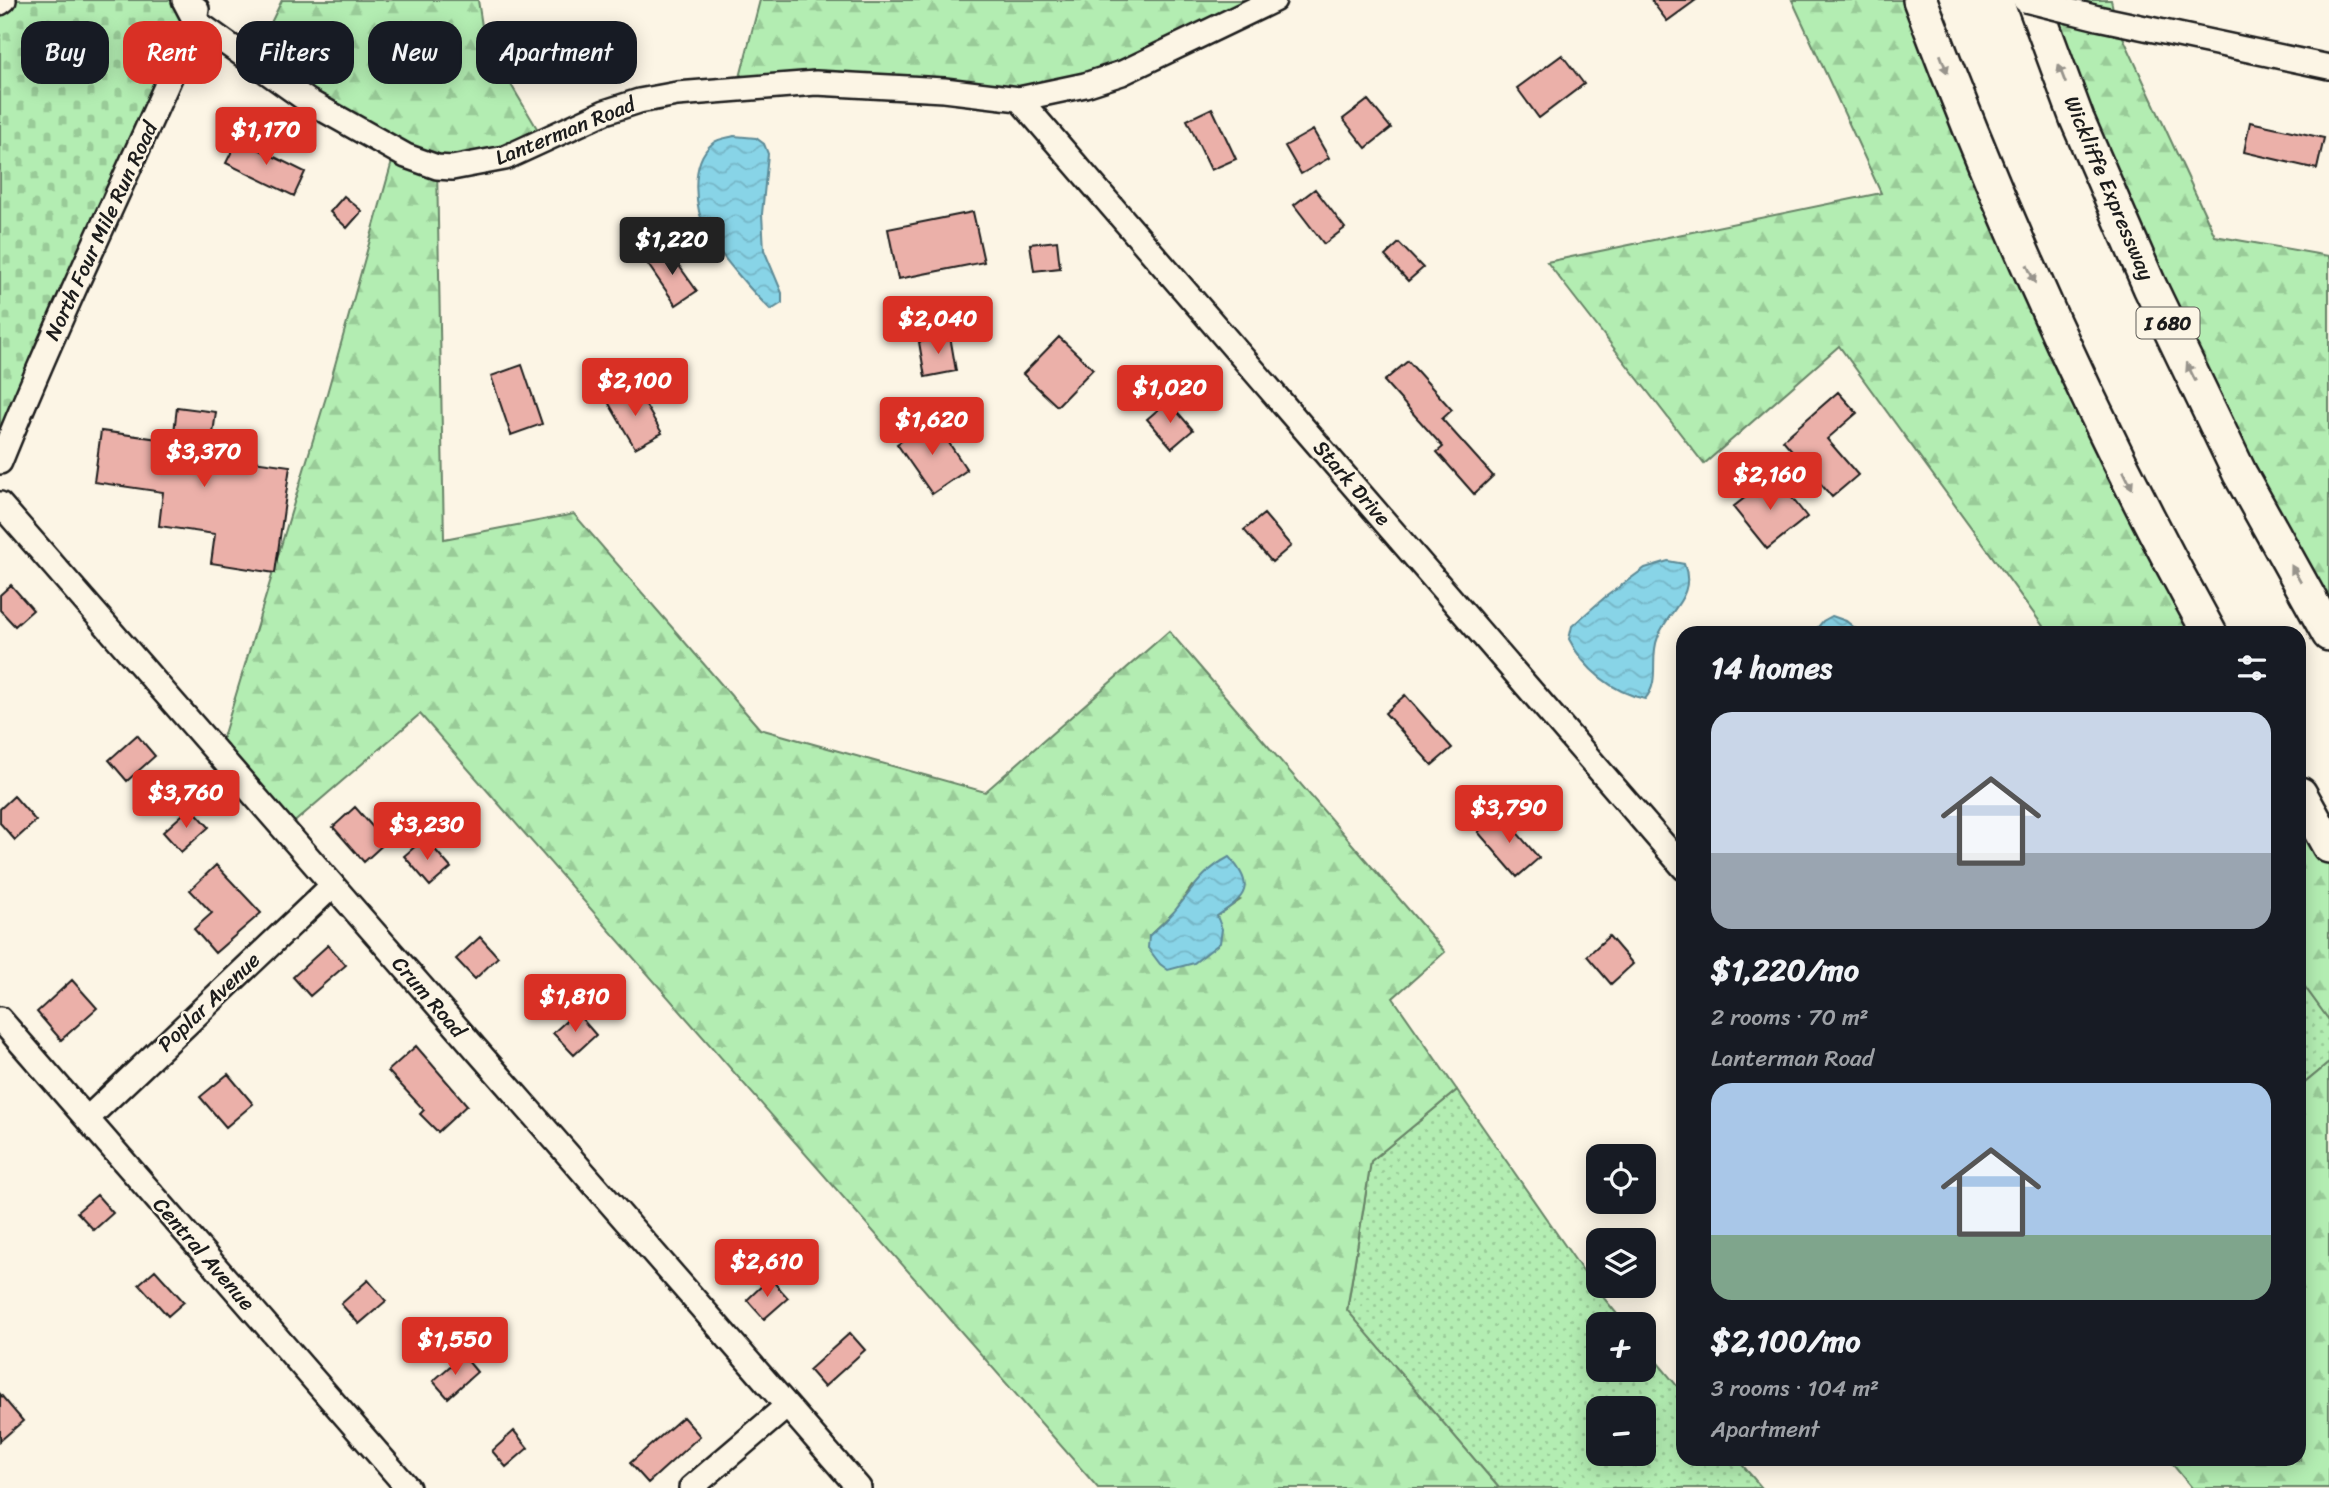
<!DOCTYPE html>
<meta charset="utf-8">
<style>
body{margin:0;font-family:Sriracha,sans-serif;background:#242831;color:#f1f3f6;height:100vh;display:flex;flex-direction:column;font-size:26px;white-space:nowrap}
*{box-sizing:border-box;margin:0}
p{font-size:23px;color:#9ea1a6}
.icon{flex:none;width:38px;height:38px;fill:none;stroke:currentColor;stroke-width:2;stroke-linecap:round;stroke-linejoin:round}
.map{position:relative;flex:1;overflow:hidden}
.side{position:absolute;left:1676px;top:626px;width:630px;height:840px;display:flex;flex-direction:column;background:#171b24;border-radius:21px;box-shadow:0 4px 18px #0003}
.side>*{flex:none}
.hud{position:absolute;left:21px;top:21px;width:665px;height:63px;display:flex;gap:14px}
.fabs{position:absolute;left:1586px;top:1144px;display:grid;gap:14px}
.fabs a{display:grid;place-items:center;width:70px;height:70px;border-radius:14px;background:#171b24;box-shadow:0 4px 18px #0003;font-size:35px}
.price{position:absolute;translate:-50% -60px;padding:0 16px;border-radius:7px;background:#d93025;color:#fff;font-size:23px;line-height:46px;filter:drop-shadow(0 2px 4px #0008)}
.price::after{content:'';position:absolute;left:50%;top:42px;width:21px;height:16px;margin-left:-10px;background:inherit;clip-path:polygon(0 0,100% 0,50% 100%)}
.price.active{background:#222;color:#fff}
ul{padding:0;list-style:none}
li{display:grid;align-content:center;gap:14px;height:371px;padding:0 35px}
li span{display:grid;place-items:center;height:217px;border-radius:21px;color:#555}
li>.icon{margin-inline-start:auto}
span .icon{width:126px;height:126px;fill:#fffc;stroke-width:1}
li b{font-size:30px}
h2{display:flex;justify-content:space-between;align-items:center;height:84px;padding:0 35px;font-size:30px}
.chip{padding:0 24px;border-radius:21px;background:#171b24;box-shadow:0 4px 18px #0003;font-size:24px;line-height:63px}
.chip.active{background:#d93025;color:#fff}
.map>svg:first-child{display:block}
.grass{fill:url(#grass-dots);stroke:#688467;stroke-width:2;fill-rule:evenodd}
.forest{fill:url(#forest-firs);stroke:#688467;stroke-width:2;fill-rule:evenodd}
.cemetery{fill:url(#cemetery-stones);stroke:#688467;stroke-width:2}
.water{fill:url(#water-waves);stroke:#5d8a96;stroke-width:2}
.building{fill:#ebb0a9;stroke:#1c1c1c;stroke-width:2}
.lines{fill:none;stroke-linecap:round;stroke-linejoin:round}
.minor-casing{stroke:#1c1c1c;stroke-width:28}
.highway-casing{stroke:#1c1c1c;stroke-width:38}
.minor{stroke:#fcf5e5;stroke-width:23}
.highway{stroke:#fcf5e5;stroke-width:33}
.minor-bridge-casing{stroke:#1c1c1c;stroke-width:28;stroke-linecap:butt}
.minor-bridge{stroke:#fcf5e5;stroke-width:23}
.oneway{fill:#97938b}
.labels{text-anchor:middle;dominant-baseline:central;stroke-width:5;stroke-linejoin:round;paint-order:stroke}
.shield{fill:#fcf5e5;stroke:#5f5d58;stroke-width:2}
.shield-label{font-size:19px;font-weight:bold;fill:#1c1c1c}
.street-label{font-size:21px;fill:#1c1c1c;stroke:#fcf5e5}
</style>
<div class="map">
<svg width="2329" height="1488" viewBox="0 0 2329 1488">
<defs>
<pattern id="grass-dots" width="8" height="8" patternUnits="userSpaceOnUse" patternTransform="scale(1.75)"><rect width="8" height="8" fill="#b3edb2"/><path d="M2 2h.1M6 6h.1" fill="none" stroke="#99cb98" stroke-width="1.8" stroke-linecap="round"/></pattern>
<pattern id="forest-firs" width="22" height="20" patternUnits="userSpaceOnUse" patternTransform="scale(1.75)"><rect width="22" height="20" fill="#b3edb2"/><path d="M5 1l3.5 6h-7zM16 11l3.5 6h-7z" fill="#99cb98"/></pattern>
<pattern id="cemetery-stones" width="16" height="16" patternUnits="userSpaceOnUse" patternTransform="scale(1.75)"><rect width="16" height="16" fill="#b3edb2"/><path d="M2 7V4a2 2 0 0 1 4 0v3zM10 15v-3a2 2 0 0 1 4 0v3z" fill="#99cb98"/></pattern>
<pattern id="water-waves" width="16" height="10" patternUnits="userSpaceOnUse" patternTransform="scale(1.75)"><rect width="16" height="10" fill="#88d4e7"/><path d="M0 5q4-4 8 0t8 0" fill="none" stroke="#75b5c6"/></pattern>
</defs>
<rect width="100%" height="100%" fill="#fcf5e5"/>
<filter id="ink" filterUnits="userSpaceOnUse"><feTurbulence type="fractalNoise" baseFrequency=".0143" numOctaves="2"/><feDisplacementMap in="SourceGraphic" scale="14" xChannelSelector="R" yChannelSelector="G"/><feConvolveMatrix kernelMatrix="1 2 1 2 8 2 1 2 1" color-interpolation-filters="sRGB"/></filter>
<g filter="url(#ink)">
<!-- grass -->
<path class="grass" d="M 2300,980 L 2329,1020 L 2329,1063 L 2300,1087 Z
M 1457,1090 L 1589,1280 L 1626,1325 L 1598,1325 L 1598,1370 L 1643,1370 L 1643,1345 L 1683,1393 L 1684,1460 L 1738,1460 L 1762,1488 L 1499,1488 L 1347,1311 L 1371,1161 ZM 1598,1409 L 1643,1409 L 1643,1454 L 1598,1454 Z"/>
<!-- forest -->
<path class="forest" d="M 282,0 L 478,0 L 484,39 L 544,140 L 437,167 L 444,539 L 574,514 L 760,729 L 985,792 L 1169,631 L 1445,952 L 1393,998 L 1457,1090 L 1371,1161 L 1347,1310 L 1499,1488 L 1098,1488 L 420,714 L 284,831 L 218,754 L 326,397 L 395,151 L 252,62 ZM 1192,886 L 1240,900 L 1217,916 L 1149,936 L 1176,910 Z
M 760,0 L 1274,0 L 1122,73 L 1019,99 L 737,89 Z
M 1792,0 L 1920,0 L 2210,633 L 2048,633 L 1839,346 L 1704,464 L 1547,262 L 1881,193 Z
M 2033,0 L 2111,0 L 2116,22 L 2215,236 L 2329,256 L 2329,634 Z
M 2300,794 L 2329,846 L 2329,1020 L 2300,980 Z
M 2329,1063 L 2329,1488 L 2192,1488 L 2169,1460 L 2300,1460 L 2300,1087 Z"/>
<!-- cemetery -->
<path class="cemetery" d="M 4,0 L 184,0 L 195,21 L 0,462 L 0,3 Z"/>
<!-- water -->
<path class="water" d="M 734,136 L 756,138 L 764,144 L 768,154 L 762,214 L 764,250 L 782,293 L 782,303 L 771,310 C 754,294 719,254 708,234 C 694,210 689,162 713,143 C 719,138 727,138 734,136 Z
M 1668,561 L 1684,564 C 1697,596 1668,610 1658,637 C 1649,658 1661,681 1645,699 C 1612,692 1584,669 1569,639 L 1572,626 L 1604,598 L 1645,568 Z
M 1832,616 L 1846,621 L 1861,633 L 1813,633 L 1823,621 Z
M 1229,857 C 1256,886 1246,897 1217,916 L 1222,929 L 1220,943 L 1194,963 L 1168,970 L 1160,964 L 1148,948 L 1149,936 C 1158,927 1169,919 1177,908 C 1195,886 1203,871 1229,857 Z"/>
<!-- building -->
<path class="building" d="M 1651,0 L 1696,0 L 1667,21 Z
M 1562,55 L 1584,84 L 1539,118 L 1517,88 Z
M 1368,100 L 1391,128 L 1366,148 L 1343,119 Z
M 1212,108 L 1236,159 L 1211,170 L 1187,120 Z
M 2250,122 L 2324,138 L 2317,169 L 2244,152 Z
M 1313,130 L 1329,158 L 1301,174 L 1285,146 Z
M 238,139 L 305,172 L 294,196 L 226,163 Z
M 1315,189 L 1345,228 L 1324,244 L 1294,205 Z
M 344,196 L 362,211 L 347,228 L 330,212 Z
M 973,212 L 984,262 L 898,279 L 888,229 Z
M 1057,241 L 1060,268 L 1034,271 L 1030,244 Z
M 1399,243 L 1423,268 L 1408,281 L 1385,256 Z
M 667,249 L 697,291 L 676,305 L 647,263 Z
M 950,336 L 956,371 L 925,377 L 919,342 Z
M 1059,337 L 1093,369 L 1057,406 L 1023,374 Z
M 1408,361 L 1452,410 L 1442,419 L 1493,476 L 1474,494 L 1437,452 L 1443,447 L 1384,381 Z
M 522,365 L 542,424 L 511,435 L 491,376 Z
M 635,387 L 662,433 L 635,448 L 608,402 Z
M 1838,392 L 1857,413 L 1827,439 L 1858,475 L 1832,497 L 1783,440 Z
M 1168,401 L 1193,430 L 1172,448 L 1147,419 Z
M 177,407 L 216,412 L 210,455 L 290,466 L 275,573 L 211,563 L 215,534 L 159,526 L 163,492 L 94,482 L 101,431 L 173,441 Z
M 933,419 L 967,470 L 932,494 L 897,444 Z
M 1774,475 L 1807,517 L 1767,549 L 1733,507 Z
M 1264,514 L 1291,546 L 1272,562 L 1244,530 Z
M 11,585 L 33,610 L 15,626 L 0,610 L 0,595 Z
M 1405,695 L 1452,748 L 1432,765 L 1385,713 Z
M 137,735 L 155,756 L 127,781 L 109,760 Z
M 14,796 L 36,821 L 15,840 L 0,823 L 0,809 Z
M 191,807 L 209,827 L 181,852 L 163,832 Z
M 355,807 L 386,842 L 364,862 L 333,827 Z
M 1500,813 L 1539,858 L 1517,877 L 1478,832 Z
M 425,838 L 451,868 L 430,886 L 404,856 Z
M 216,865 L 261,913 L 215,953 L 194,929 L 212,913 L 190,890 Z
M 1609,936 L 1633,964 L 1611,984 L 1587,956 Z
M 480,937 L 498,957 L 475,979 L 456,959 Z
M 328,945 L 346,965 L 310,996 L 293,977 Z
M 72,980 L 97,1008 L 61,1040 L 37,1012 Z
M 576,1012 L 596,1035 L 574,1055 L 553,1033 Z
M 416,1046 L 467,1105 L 438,1132 L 420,1114 L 424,1110 L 388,1071 Z
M 228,1074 L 253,1104 L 226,1127 L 200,1097 Z
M 97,1195 L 113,1213 L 94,1230 L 77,1212 Z
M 155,1270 L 184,1302 L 168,1316 L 139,1284 Z
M 770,1278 L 788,1298 L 764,1319 L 747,1300 Z
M 368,1280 L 386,1301 L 359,1324 L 341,1304 Z
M 850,1333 L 865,1350 L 824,1387 L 809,1370 Z
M 463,1355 L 477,1372 L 448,1398 L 433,1381 Z
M 0,1394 L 23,1421 L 0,1441 Z
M 683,1417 L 700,1436 L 648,1483 L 630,1463 Z
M 514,1431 L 528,1448 L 506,1467 L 492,1451 Z"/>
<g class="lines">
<defs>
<path id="minor" d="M 184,0 L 195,21 L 308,101 L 406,156 L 437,167 L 452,168 L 505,158 L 605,112 L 639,101 L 677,94 L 816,83 L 944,90 L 1019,99 L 1085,85 L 1122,73 L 1274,0
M 0,3 L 4,0
M 2098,18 L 2329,67
M 1019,99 L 1684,868
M 0,462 C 60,313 131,168 195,21 L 197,9
M 0,504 L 859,1488
M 0,1019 L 408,1488
M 87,1119 L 332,886
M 691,1488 L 787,1406"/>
<path id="highway" d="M 1920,0 C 2002,218 2097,430 2210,634
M 2033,0 L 2077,119 L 2150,287 L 2240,474 L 2329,634
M 2300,794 L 2329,846"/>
</defs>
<!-- minor casing -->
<use href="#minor" class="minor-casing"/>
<!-- highway casing -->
<use href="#highway" class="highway-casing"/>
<!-- minor -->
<use href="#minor" class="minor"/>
<!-- highway -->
<use href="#highway" class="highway"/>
<defs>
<path id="minor-bridge" d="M 2025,0 L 2098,18"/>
</defs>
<!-- minor-bridge casing -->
<use href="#minor-bridge" class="minor-bridge-casing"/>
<!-- minor-bridge -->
<use href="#minor-bridge" class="minor-bridge"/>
</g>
<!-- one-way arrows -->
<defs><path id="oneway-solid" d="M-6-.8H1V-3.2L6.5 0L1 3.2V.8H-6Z" transform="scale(1.75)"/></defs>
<g class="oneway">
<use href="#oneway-solid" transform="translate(1944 64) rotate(69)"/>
<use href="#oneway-solid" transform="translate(2062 74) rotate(-111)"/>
<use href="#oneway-solid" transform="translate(2031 274) rotate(66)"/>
<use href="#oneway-solid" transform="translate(2191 372) rotate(-116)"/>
<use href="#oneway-solid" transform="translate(2128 480) rotate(64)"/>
<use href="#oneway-solid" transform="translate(2296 574) rotate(-119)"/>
</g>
</g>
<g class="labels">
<!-- shield labels -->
<rect class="shield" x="2136.5" y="307.5" width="63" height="31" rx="5"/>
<g class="shield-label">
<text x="2168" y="323">I 680</text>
</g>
<!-- street labels -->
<g class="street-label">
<text transform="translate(565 131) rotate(-22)">Lanterman Road</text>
<text transform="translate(2109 188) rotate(67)">Wickliffe Expressway</text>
<text transform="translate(101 231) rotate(-65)">North Four Mile Run Road</text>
<text transform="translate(1352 483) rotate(49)">Stark Drive</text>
<text transform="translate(429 997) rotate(49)">Crum Road</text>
<text transform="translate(209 1002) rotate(-44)">Poplar Avenue</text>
<text transform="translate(204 1254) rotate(49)">Central Avenue</text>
</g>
</g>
</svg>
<div class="fabs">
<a><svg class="icon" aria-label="locate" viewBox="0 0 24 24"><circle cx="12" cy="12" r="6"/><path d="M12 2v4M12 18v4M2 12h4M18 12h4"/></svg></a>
<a><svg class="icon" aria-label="layers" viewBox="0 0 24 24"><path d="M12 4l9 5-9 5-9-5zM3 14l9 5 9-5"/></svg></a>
<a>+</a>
<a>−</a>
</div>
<b class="price" style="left:266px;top:167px">$1,170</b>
<b class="price active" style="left:672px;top:277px">$1,220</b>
<b class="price" style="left:938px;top:356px">$2,040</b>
<b class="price" style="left:635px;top:418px">$2,100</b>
<b class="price" style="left:1170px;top:425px">$1,020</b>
<b class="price" style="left:932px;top:457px">$1,620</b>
<b class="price" style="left:204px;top:489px">$3,370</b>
<b class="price" style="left:1770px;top:512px">$2,160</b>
<b class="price" style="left:186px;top:830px">$3,760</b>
<b class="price" style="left:1509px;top:845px">$3,790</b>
<b class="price" style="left:427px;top:862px">$3,230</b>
<b class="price" style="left:575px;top:1034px">$1,810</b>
<b class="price" style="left:767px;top:1299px">$2,610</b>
<b class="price" style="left:455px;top:1377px">$1,550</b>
<div class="hud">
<a class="chip">Buy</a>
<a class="chip active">Rent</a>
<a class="chip">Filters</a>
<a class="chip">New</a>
<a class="chip">Apartment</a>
</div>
<section class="side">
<h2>14 homes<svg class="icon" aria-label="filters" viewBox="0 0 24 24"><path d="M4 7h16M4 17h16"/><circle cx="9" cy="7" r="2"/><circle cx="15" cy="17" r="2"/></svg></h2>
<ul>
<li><span style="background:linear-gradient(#c9d6e8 65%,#9aa5b1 0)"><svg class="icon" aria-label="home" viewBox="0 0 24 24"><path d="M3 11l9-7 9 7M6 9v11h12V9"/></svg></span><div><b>$1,220/mo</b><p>2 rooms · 70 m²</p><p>Lanterman Road</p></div></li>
<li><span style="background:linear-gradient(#a9c7e8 70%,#7fa58c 0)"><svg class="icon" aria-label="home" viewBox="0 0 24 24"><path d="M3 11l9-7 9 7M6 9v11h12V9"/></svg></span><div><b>$2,100/mo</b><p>3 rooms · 104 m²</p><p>Apartment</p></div></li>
</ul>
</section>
</div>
